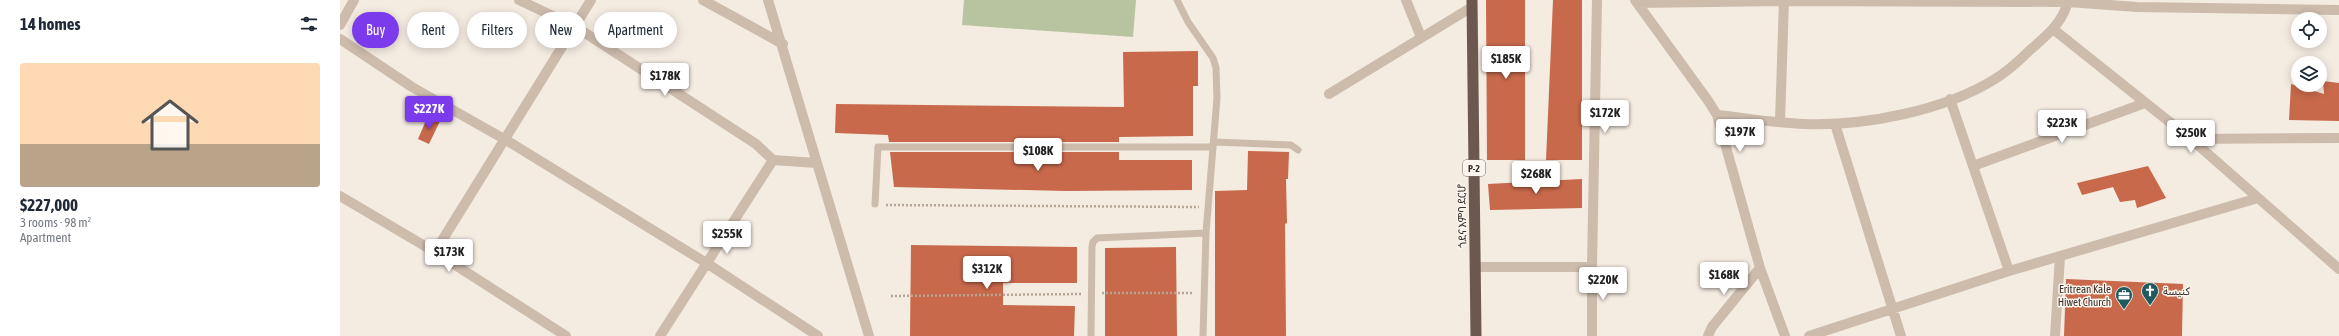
<!DOCTYPE html>
<meta charset="utf-8">
<style>
body{margin:0;font-family:"Asap Condensed","Noto Sans Arabic","Noto Sans Ethiopic",sans-serif;background:#f2f2f3;color:#1f2937;height:100vh;display:flex;flex-direction:column;font-size:15px;white-space:nowrap}
*{box-sizing:border-box;margin:0}
p{font-size:13px;color:#747a83}
.icon{flex:none;width:22px;height:22px;fill:none;stroke:currentColor;stroke-width:2;stroke-linecap:round;stroke-linejoin:round}
.map{position:relative;flex:1;overflow:hidden}
.panel{display:flex;flex-direction:column;background:#fff;width:340px}
.panel>*{flex:none}
.banner{position:absolute;left:12px;top:12px;width:380px;height:36px;display:flex;gap:8px}
.fabs{position:absolute;left:1951px;top:12px;display:grid;gap:8px}
.fabs a{display:grid;place-items:center;width:36px;height:36px;border-radius:50%;background:#fff;box-shadow:0 2px 10px #0003;font-size:20px}
.price{position:absolute;translate:-50% -34px;padding:0 9px;border-radius:4px;background:#fff;color:#222;font-size:13px;line-height:26px;filter:drop-shadow(0 1px 2px #0008)}
.price::after{content:'';position:absolute;left:50%;top:24px;width:12px;height:9px;margin-left:-6px;background:inherit;clip-path:polygon(0 0,100% 0,50% 100%)}
.price.active{background:#7c3aed;color:#fff}
ul{padding:0;list-style:none}
li{display:grid;align-content:center;gap:8px;height:212px;padding:0 20px}
li+li{border-top:1px solid #e0e1e3}
li span{display:grid;place-items:center;height:124px;border-radius:4px;color:#555}
li>.icon{margin-inline-start:auto}
span .icon{width:72px;height:72px;fill:#fffc;stroke-width:1}
li b{font-size:17px}
h2{display:flex;justify-content:space-between;align-items:center;height:48px;padding:0 20px;font-size:17px}
.tag{padding:0 14px;border-radius:18px;background:#fff;box-shadow:0 2px 10px #0003;font-size:14px;line-height:36px}
.tag.active{background:#7c3aed;color:#fff}
main{display:flex;flex:1;min-height:0}
.map>svg:first-child{display:block}
.green{fill:#b8c4a0}
.building{fill:#c8694b}
.lines{fill:none;stroke-linecap:round;stroke-linejoin:round}
.path{stroke:#b9a596;stroke-width:2.5;stroke-dasharray:2 2;stroke-linecap:butt}
.service{stroke:#cdbbac;stroke-width:7}
.minor{stroke:#cdbbac;stroke-width:10}
.trunk{stroke:#6c584f;stroke-width:11}
.labels{text-anchor:middle;dominant-baseline:central;stroke-width:3;stroke-linejoin:round;paint-order:stroke}
.shield{fill:#fbf5ee;stroke:#756b66;stroke-width:1}
.shield-label{font-size:10px;font-weight:bold;fill:#3b302b}
.street-label{font-size:11px;fill:#3b302b;stroke:#fbf5ee}
.poi-label{font-size:11px;fill:#3b302b;stroke:#fbf5ee;text-anchor:end}
</style>
<main>
<section class="panel">
<h2>14 homes<svg class="icon" aria-label="filters" viewBox="0 0 24 24"><path d="M4 7h16M4 17h16"/><circle cx="9" cy="7" r="2"/><circle cx="15" cy="17" r="2"/></svg></h2>
<ul>
<li><span style="background:linear-gradient(#ffd9b3 65%,#b9a48a 0)"><svg class="icon" aria-label="home" viewBox="0 0 24 24"><path d="M3 11l9-7 9 7M6 9v11h12V9"/></svg></span><div><b>$227,000</b><p>3 rooms · 98 m²</p><p>Apartment</p></div></li>
</ul>
</section>
<div class="map">
<svg width="1999" height="336" viewBox="0 0 1999 336">
<rect width="100%" height="100%" fill="#f4ebe1"/>
<!-- green -->
<path class="green" d="M 624,0 L 796,0 L 793,37 L 622,25 Z"/>
<!-- building -->
<path class="building" d="M 1146,0 L 1185,0 L 1185,160 L 1147,160 Z
M 1213,0 L 1242,0 L 1242,160 L 1206,160 Z
M 858,51 L 858,86 L 853,86 L 853,136 L 779,137 L 779,142 L 549,142 L 548,135 L 495,133 L 496,104 L 784,107 L 783,52 Z
M 1983,81 L 1999,83 L 1999,121 L 1949,120 L 1951,84 L 1984,94 Z
M 88,116 L 100,121 L 89,144 L 78,139 Z
M 908,151 L 949,152 L 948,179 L 946,179 L 947,223 L 945,224 L 946,336 L 875,336 L 875,191 L 907,190 Z
M 550,152 L 779,152 L 779,160 L 852,160 L 852,190 L 726,191 L 554,187 Z
M 1808,166 L 1826,198 L 1797,208 L 1795,200 L 1780,202 L 1773,187 L 1742,195 L 1737,183 Z
M 1242,179 L 1242,208 L 1150,210 L 1148,184 Z
M 571,245 L 737,247 L 737,283 L 663,283 L 663,305 L 735,306 L 734,336 L 570,336 Z
M 836,247 L 837,336 L 765,336 L 765,248 Z
M 1726,279 L 1843,284 L 1842,336 L 1724,336 Z"/>
<g class="lines">
<!-- path -->
<path class="path" d="M 546,205 L 859,207
M 762,293 L 853,293
M 551,296 L 741,294"/>
<!-- service -->
<path class="service" d="M 837,0 L 848,22 L 873,58 L 876,68 L 877,98 L 866,233 L 863,336
M 874,142 L 951,145 L 958,150
M 535,204 L 538,147 L 873,147
M 751,336 L 752,247 L 753,242 L 757,238 L 866,233"/>
<!-- minor -->
<path class="minor" d="M 179,0 L 236,27 L 416,144 L 433,160 L 476,163
M 363,0 L 443,44
M 428,0 L 529,336
M 1066,0 L 1081,37
M 1295,0 L 1369,102 L 1377,115 L 1420,268 L 1445,336
M 1297,3 L 1444,1 L 1728,2 L 1797,7 L 1999,10
M 0,25 L 14,0
M 1713,29 L 1851,139 L 1999,269
M 0,39 L 72,87 L 166,140 L 368,264 L 478,336
M 989,94 L 1132,7
M 1610,99 L 1669,271
M 1377,115 C 1406,118 1435,123 1465,124 C 1524,126 1604,111 1655,79 C 1668,71 1679,61 1690,50 C 1706,36 1724,22 1728,0
M 1440,122 L 1444,0
M 1495,124 L 1561,336
M 1851,139 L 1999,138
M 1633,166 L 1805,103
M 0,196 L 95,252 L 226,336
M 95,252 L 251,0
M 1135,267 L 1252,267
M 320,336 L 433,160
M 1252,336 L 1252,267 L 1257,0
M 1368,336 L 1372,327 L 1420,268
M 1469,336 L 1669,271 L 1918,198
M 1715,336 L 1720,257"/>
<!-- trunk -->
<path class="trunk" d="M 1132,0 L 1136,336"/>
</g>
<!-- icons -->
<defs>
<symbol id="church-pin" viewBox="-11 -11 22 30"><path d="M0 17L-7.5 6A9.5 9.5 0 1 1 7.5 6Z" fill="#1f5a5e" stroke="#fbf5ee"/><path d="M-1.2-6h2.4v3.5h3.3v2.4h-3.3V6h-2.4V-.1h-3.3v-2.4h3.3Z" fill="#fff"/></symbol>
<symbol id="office-pin" viewBox="-11 -11 22 30"><path d="M0 17L-7.5 6A9.5 9.5 0 1 1 7.5 6Z" fill="#1f5a5e" stroke="#fbf5ee"/><path d="M-6-3h4V-5.5h4V-3h4V5H-6ZM-1-4.5V-3h2v-1.5ZM-6 0V1H6V0Z" fill="#fff"/></symbol>
</defs>
<g fill-rule="evenodd">
<use href="#church-pin" x="1800" y="281" width="20" height="27"/>
<use href="#office-pin" x="1774" y="285" width="20" height="27"/>
</g>
<g class="labels">
<!-- shield labels -->
<rect class="shield" x="1123" y="160" width="22" height="16" rx="3"/>
<g class="shield-label">
<text x="1134" y="168">P-2</text>
</g>
<!-- street labels -->
<g class="street-label">
<text transform="translate(1122 216) rotate(-91)">ጎደና እምባ ደርሆ</text>
</g>
<!-- poi labels -->
<g class="poi-label">
<text x="1771" y="289">Eritrean Kale<tspan x="1771" dy="13">Hiwet Church</tspan></text>
<text x="1823" y="291" text-anchor="start">كنيسة</text>
</g>
</g>
</svg>
<div class="fabs">
<a><svg class="icon" aria-label="locate" viewBox="0 0 24 24"><circle cx="12" cy="12" r="6"/><path d="M12 2v4M12 18v4M2 12h4M18 12h4"/></svg></a>
<a><svg class="icon" aria-label="layers" viewBox="0 0 24 24"><path d="M12 4l9 5-9 5-9-5zM3 14l9 5 9-5"/></svg></a>
</div>
<b class="price" style="left:1166px;top:80px">$185K</b>
<b class="price" style="left:325px;top:97px">$178K</b>
<b class="price active" style="left:89px;top:130px">$227K</b>
<b class="price" style="left:1265px;top:134px">$172K</b>
<b class="price" style="left:1722px;top:144px">$223K</b>
<b class="price" style="left:1400px;top:153px">$197K</b>
<b class="price" style="left:1851px;top:154px">$250K</b>
<b class="price" style="left:698px;top:172px">$108K</b>
<b class="price" style="left:1196px;top:195px">$268K</b>
<b class="price" style="left:387px;top:255px">$255K</b>
<b class="price" style="left:109px;top:273px">$173K</b>
<b class="price" style="left:647px;top:290px">$312K</b>
<b class="price" style="left:1384px;top:296px">$168K</b>
<b class="price" style="left:1263px;top:301px">$220K</b>
<div class="banner">
<a class="tag active">Buy</a>
<a class="tag">Rent</a>
<a class="tag">Filters</a>
<a class="tag">New</a>
<a class="tag">Apartment</a>
</div>
</div>
</main>
